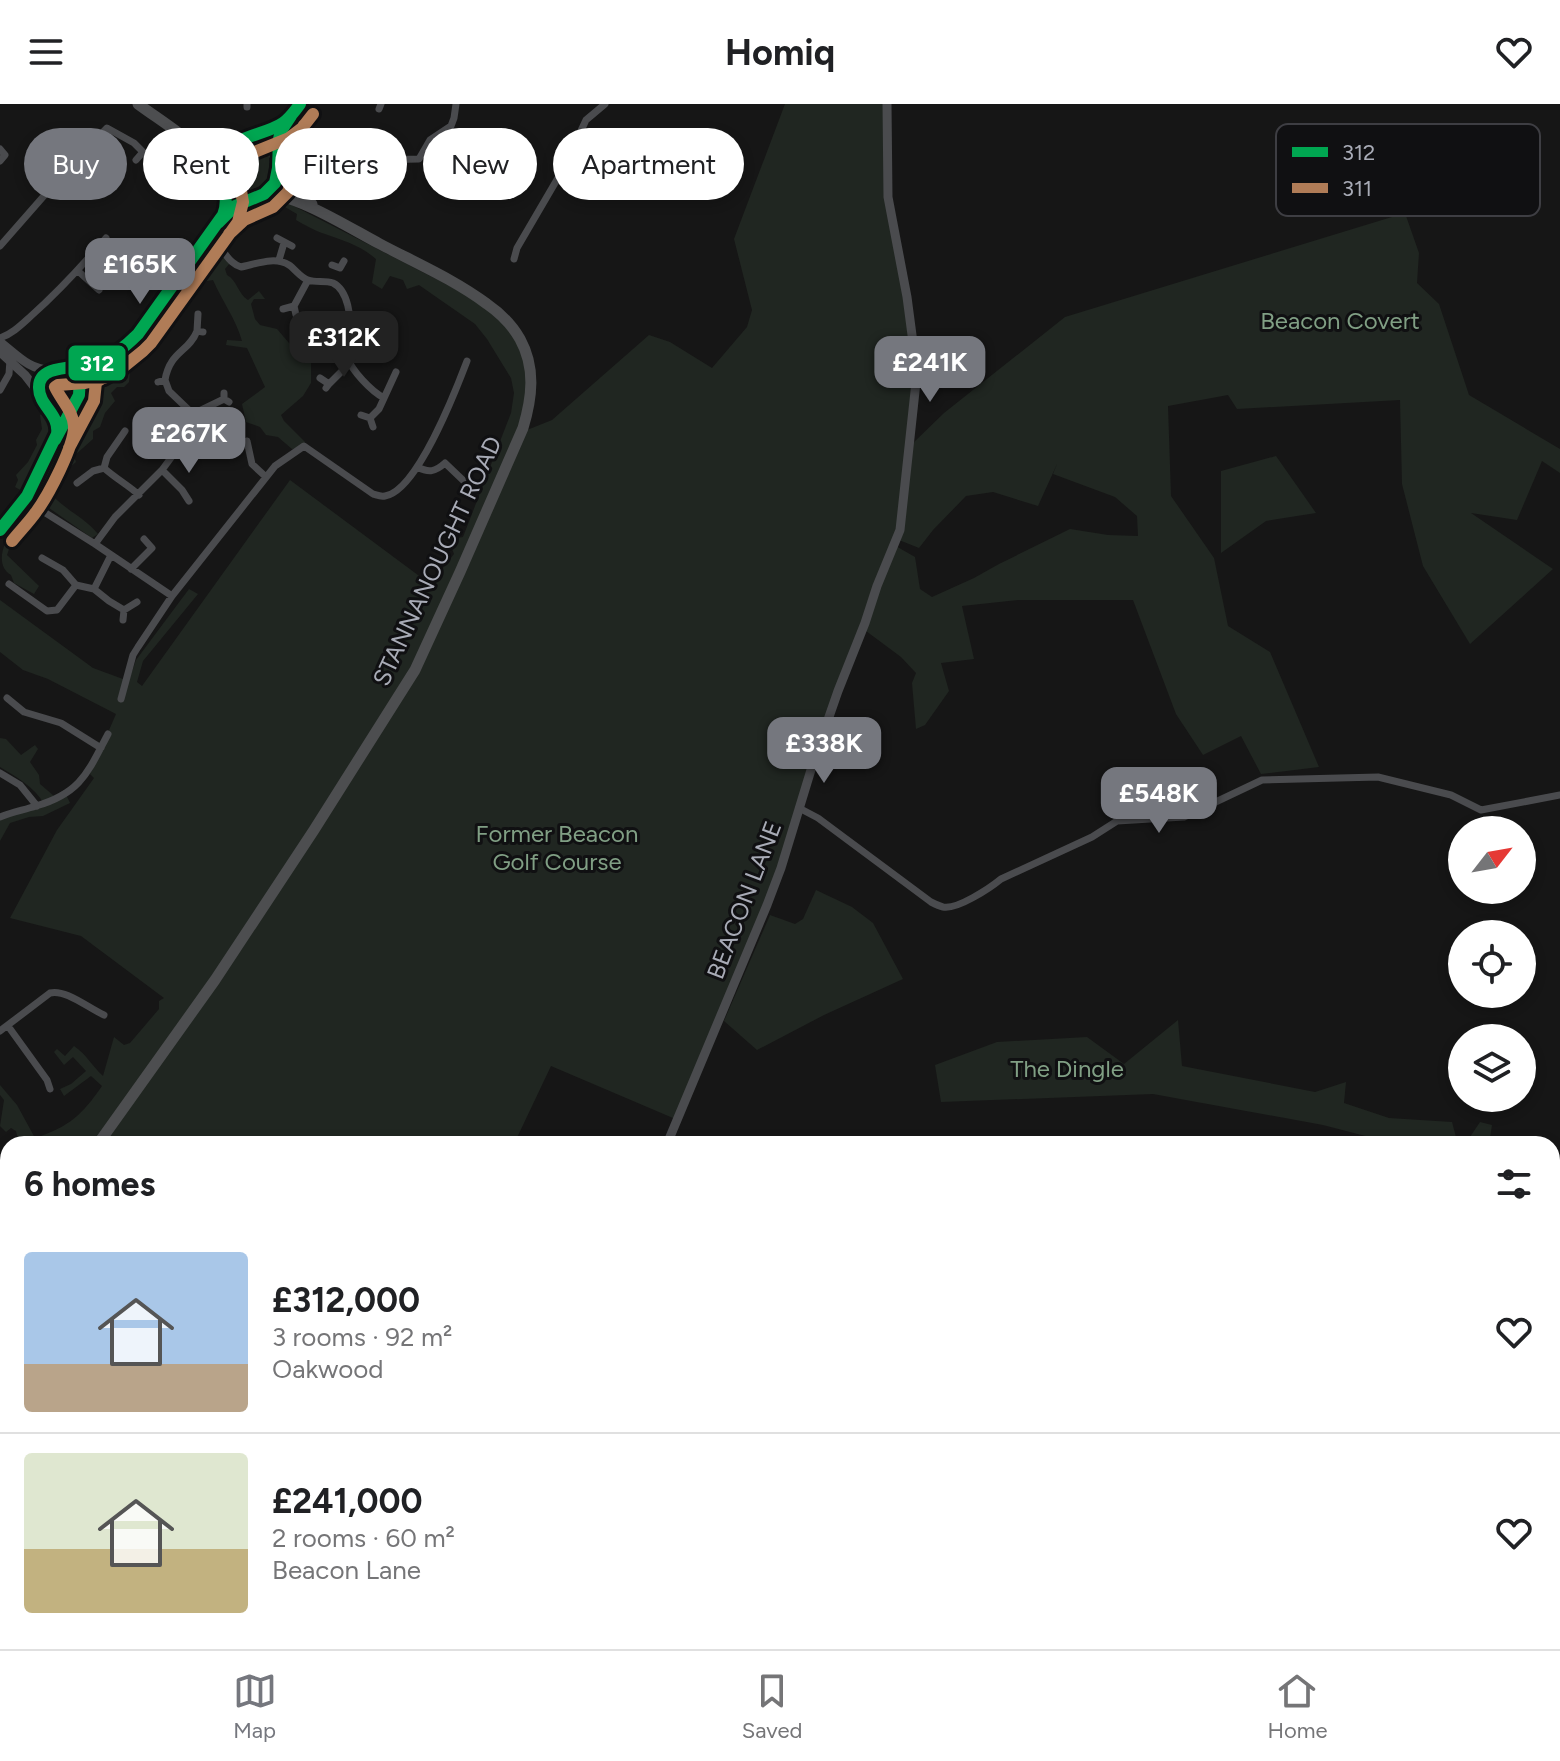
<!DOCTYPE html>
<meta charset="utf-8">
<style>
body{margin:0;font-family:Figtree,sans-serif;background:#f2f2f2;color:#202124;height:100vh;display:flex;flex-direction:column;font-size:30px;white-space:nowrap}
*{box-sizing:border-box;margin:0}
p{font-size:26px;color:#757577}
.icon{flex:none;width:44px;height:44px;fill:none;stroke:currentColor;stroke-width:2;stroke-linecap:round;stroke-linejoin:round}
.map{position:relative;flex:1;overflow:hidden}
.details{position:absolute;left:0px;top:1032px;width:1560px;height:514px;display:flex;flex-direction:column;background:#fff;border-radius:24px 24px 0 0;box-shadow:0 4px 12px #0003}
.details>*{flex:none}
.guide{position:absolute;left:24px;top:24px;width:800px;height:72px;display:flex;gap:16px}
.needle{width:52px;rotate:59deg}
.buttons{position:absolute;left:1448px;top:712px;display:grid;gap:16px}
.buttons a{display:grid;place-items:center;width:88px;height:88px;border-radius:50%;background:#fff;box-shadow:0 4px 12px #0003;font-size:40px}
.price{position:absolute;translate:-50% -68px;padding:0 18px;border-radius:16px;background:#75777e;color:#fff;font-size:26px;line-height:52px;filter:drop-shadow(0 2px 4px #0008)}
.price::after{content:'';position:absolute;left:50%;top:48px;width:24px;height:18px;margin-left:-12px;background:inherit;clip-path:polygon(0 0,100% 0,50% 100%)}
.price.current{background:#222;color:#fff}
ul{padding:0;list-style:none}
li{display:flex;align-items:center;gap:24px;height:200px;padding:0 24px}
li+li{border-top:2px solid #e0e0e0}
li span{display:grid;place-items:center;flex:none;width:224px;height:160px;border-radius:8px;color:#555}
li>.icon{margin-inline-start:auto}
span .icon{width:96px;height:96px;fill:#fffc;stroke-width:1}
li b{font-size:34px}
h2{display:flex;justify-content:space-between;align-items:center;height:96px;padding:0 24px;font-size:34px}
.chip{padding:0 28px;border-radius:36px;background:#fff;box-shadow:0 4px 12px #0003;font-size:28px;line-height:72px}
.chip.current{background:#75777e;color:#fff}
header{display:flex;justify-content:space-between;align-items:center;height:104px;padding:0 24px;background:#fff;font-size:36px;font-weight:700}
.tabs{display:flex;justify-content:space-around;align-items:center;height:112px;border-top:2px solid #e0e0e0;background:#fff;font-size:22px;color:#757577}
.tabs a{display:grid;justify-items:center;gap:4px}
.tabs .current{color:#75777e}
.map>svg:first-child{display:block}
.green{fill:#202621;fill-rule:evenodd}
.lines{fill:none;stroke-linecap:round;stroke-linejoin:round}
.minor{stroke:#4a4b4e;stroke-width:7}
.tertiary{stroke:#4a4b4e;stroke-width:9}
.primary{stroke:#4d4e50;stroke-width:11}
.bus-1-casing{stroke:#101012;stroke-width:18}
.bus-2-casing{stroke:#101012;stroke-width:18}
.bus-1{stroke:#00a651;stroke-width:12}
.bus-2{stroke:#b07c57;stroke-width:12}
.labels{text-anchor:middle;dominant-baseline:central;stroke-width:6;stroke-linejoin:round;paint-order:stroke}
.park-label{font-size:24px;fill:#809f84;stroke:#101012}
.street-label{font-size:24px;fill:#a8abb6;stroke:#101012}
.key{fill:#101012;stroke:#3e3e43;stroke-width:2}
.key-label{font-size:22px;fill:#a8abb6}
.line-badge{stroke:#101012;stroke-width:3}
.badge-label{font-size:22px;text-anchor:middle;font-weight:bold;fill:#fff}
</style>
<header><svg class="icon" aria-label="menu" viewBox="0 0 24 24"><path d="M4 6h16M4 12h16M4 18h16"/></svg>Homiq<svg class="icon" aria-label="heart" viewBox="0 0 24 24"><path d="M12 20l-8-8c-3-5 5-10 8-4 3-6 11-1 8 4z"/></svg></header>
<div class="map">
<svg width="1560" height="1545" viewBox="0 0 1560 1545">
<rect width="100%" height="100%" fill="#161616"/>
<!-- green -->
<path class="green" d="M 785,0 L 887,0 L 888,93 L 917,269 L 909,343 L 944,309 L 1065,213 L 1405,109 L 1419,149 L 1417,179 L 1439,200 L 1469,291 L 1560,345 L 1560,369 L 1542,357 L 1517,416 L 1471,409 L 1553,465 L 1470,540 L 1423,462 L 1402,380 L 1400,296 L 1237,305 L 1228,291 L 1168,302 L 1171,392 L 1214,454 L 1228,522 L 1270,548 L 1319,663 L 1261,670 L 1241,632 L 1203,651 L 1176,610 L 1133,496 L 1018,496 L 962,502 L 974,555 L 941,559 L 949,587 L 925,621 L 916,625 L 912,579 L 916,569 L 901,553 L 866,527 L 891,449 L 779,762 L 680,1017 L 551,962 L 514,1040 L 19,1040 L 16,1027 L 11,1024 L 6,1028 L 0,1022 L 4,996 L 0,991 L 0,981 L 17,1001 L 35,1034 C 69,1023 82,1011 102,982 L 91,972 L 64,992 L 60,985 L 71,980 L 86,967 L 73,953 L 64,961 L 54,948 L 57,945 L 65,952 L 74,942 C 87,951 92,962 103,972 L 114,933 L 124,941 L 130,939 L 159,905 L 159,897 L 164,894 L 81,832 L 10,814 L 57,726 L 94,674 L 90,670 L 116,610 L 48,575 L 23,566 L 0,548 L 0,496 L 93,564 L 123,575 L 130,573 L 136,556 L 189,485 L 198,490 L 143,557 L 137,578 L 142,582 L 290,376 L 430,480 L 454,450 L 451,442 L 458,434 L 463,433 L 511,309 L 514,289 L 511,274 L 487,235 L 475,220 L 419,181 L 407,185 L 403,176 L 390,172 L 382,185 L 372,179 L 376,155 C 360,141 344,137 325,130 C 315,127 305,121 296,116 L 297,110 L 278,99 L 282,96 L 475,195 L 510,225 L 527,257 L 527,326 L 552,316 L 649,231 L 670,238 L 712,264 L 747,223 L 752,206 L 734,135 ZM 1057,360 L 1053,370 L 1115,393 L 1137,412 L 1138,432 L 1108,431 L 1070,425 L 999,460 L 974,474 L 932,493 L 920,485 L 915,453 L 894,441 L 899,436 L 919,444 L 933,426 L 966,392 L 993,388 L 1038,402 Z
M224 65a26 26 0 1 1 52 0a26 26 0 1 1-52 0Z
M 209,143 L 217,145 L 230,159 L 225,165 L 227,171 C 237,176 238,190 248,196 L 259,187 L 265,195 L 254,195 L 251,200 L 255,215 L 260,221 L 277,225 L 289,239 L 311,257 L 311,279 L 303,292 L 281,311 L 284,317 L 305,338 L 300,344 L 292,345 L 278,333 L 266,331 L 260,323 L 246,318 L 242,300 L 265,283 L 247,244 L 226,241 L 227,236 L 242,237 C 236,215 222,197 213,176 L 202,178 L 193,184 L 194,191 L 187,193 L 176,210 L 177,216 L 172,221 L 168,220 L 130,266 L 129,278 L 124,283 L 117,283 L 111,289 L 115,297 L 105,309 L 100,323 L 93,327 L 93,335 L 74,352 L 76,358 L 69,364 L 64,363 L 53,383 L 53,392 C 67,407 84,413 98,430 L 92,434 L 39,397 L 40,377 L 56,347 L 66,337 L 74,321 L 79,317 L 81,307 L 87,307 L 85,300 L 88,296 L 84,290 L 85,282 L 90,273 L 106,264 L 117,262 L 125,257 L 131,246 L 144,236 L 176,196 L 179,186 Z
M44 285a16 16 0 1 1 32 0a16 16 0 1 1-32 0Z
M 48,307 C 66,327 43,355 33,375 L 29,375 L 26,385 L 22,387 L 15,383 L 18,376 L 16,371 L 28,358 L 37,341 L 36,336 L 42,325 L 40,311 Z
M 1276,352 L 1316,409 L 1266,417 L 1221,449 L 1221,367 Z
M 5,440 L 9,445 L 7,451 L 39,482 L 34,490 L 14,479 L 11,471 C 0,465 0,451 5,440 Z
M 0,634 L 6,635 L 21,651 L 35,641 L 38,645 L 30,658 L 39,671 L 40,680 L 54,692 L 64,686 L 70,699 L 43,712 L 29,713 L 10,719 L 0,737 L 0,710 L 44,700 C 35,683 16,673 0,663 Z
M 816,786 L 852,803 L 873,819 L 903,875 L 824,911 L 757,946 L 724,917 L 770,811 L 795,820 L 803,815 Z
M 1178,916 L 1182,962 L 1315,988 L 1346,978 L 1344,999 L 1389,1014 L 1452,1018 L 1456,1033 L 1468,1036 L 1480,1018 L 1492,1021 L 1489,1040 L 1396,1040 L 1323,1021 L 1153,990 L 941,998 L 935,961 L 997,938 L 1087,933 L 1124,960 Z
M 8,1177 L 8,1538 L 399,1538 L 393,1545 L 0,1545 L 0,1187 Z
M 607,1538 L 762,1538 L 766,1545 L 610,1545 Z
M 867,1538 L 987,1538 L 991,1545 L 868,1545 Z"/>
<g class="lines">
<!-- minor -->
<path class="minor" d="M 247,0 L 247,3
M 379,5 L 381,0
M 445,28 L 453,41 L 469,47
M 0,45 L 5,51 L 0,57
M 334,49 C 348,50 355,62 369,65 C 380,67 388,58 399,56 C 405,55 413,55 419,55 L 430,36 L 451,22 L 454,14 L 456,0
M 469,53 L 469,47 L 478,43
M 332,55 L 333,42
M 221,115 L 223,146
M 277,134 L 292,142
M 208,136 C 226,143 225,158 241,163 C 256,160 275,152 289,161 C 295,165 301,174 308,176 C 316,179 325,176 333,179 C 348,186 352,215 349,229 C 348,238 344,245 347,253 C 352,267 371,287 384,294
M 0,142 L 71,61 L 107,24 L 134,39 L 143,48 L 136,56
M 514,155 L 517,144 L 562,67 L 586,16 L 605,0
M 279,156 L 284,139
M 332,161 L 340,164 L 344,157
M 78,167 L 99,186
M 294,202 L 308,176
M 283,205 L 294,202 L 296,211
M 198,210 L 197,227 L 203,228
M 350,224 L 367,223 L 376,218
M 0,234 C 12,230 21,221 31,212 C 58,188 82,162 106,134
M 320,274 L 329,280 L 326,284
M 158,278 L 165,276 C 170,247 189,248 197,227
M 329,280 L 350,259
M 0,286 L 9,270 L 10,256
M 224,289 L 224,295 L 229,298
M 193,310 L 224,295
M 361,311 L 370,314 L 373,323
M 370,314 L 379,305 L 396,268
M 247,337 L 252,360 L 266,373
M 417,363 C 429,369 435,368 445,359 L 468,381
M 104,364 L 107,353 L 125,327
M 162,366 L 182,386 L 189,397
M 77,379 L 93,367 L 104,364 C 115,374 128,381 139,391
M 25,396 L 95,440 L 172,492
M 95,440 L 115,413 L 162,366 L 193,324 L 193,310 L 169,287 L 165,276
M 42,454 L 63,466 L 76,481
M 131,465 L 152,444 L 144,435
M 9,480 L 47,507 L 57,506 L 76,481 L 94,485 L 111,451
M 94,485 L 109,497 L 124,506
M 123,516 L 124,506 L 137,498
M 7,594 L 24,608 L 61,619 L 101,644
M 121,595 L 133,551 L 138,543 L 172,492 L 275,362 L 304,342 L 373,390 C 377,391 380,393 385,392 C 417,387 456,286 467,257
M 0,669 L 20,681 L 37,702
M 799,704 L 818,714 L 931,798 C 935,800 939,802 943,803 C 957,806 990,784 1001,775 L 1092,733 L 1117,717 L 1184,713 L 1262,676 L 1378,673 L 1451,691 L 1481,706 L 1560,691
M 0,713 C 12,708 24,706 36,702 C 81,689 88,668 108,630
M 8,922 L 47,976 L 50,985
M 0,927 L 50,889 C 66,885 88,904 104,911
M 0,1100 L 8,1109
M 1184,1538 L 1192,1545"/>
<!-- tertiary -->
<path class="tertiary" d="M 242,36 L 270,26 L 285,18
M 278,59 C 279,32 283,21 300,0
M 225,111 L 235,102 L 253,93
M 0,238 C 16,250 29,266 50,266
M 0,248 L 25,271 L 39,289
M 58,330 C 58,323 58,316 54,310 C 44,294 25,284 50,266 C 61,263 72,265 83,263 C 105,260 123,245 138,230 L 221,115 C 227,101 227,92 223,77
M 0,426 L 25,396 L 79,291 C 81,280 78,271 67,266
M 667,1040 L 767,801 L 781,764 L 814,656 L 838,587 L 865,519 L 877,482 L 900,426 L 917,269 L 907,193 L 888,93 L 887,0
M 393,1545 L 399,1538"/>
<!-- primary -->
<path class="primary" d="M 138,0 C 168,22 198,39 221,70
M 186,31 L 217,39 L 236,39
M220 65a29 29 0 1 1 58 0a29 29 0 1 1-58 0Z
M 278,64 L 293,83 L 312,100
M 98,1040 L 215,876 L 314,726 L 415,566 L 460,468 L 523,324 C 532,294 536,264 520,235 C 512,221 500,209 487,200 C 455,176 416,159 380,140 C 351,125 295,89 264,90
M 0,1174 L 8,1163"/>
<defs>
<path id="bus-1" d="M 218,119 L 235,102 L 264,90 L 275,79 L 278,64 L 279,35 L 281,27 L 291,12
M 55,336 L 79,291 L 80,272 L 87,264 L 99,258
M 0,426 L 27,392 L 57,330 C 60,310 39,302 39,284 C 38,258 80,266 97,259 C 113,253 126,242 138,230 L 223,111 C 232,90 215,73 223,54 C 232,31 264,32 283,19 C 290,14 295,7 300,0"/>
<path id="bus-2" d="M 229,130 L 244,116 L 273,103 L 288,88 L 294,66 L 295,37 L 304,21
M 69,344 L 94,297 L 96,278 L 106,272
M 12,437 C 20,427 29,418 36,408 C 48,392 75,341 74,322 C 73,307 61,296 55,283 L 58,281 L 85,279 L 104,274 L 122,264 L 143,247 L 151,239 L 238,118 L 243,98 L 237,64 L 240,57 L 247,51 L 289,34 L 302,24 L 313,10"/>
</defs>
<!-- bus-1 casing -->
<use href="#bus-1" class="bus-1-casing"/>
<!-- bus-2 casing -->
<use href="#bus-2" class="bus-2-casing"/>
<!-- bus-1 -->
<use href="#bus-1" class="bus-1"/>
<!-- bus-2 -->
<use href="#bus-2" class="bus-2"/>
</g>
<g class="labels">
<!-- park labels -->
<g class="park-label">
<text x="1340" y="216">Beacon Covert</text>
<text x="557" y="729">Former Beacon<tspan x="557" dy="28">Golf Course</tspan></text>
<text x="1067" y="964">The Dingle</text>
</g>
<!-- street labels -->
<g class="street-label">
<text transform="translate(437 457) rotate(-65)">STANNANOUGHT ROAD</text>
<text transform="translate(744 796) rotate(-69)">BEACON LANE</text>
</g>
</g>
<!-- legend -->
<rect x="1276" y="20" width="264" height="92" rx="12" class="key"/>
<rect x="1292" y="43" width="36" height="10" fill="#00a651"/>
<rect x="1292" y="79" width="36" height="10" fill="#b07c57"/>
<g class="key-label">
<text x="1342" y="56">312</text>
<text x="1342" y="92">311</text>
</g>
<rect class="line-badge" x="67" y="240" width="60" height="38" rx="8" fill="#00a651"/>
<g class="badge-label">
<text x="97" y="267">312</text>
</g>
</svg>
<div class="buttons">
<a><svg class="needle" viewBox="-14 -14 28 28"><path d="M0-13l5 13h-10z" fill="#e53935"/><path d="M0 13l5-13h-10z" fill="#757577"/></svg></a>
<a><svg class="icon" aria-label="locate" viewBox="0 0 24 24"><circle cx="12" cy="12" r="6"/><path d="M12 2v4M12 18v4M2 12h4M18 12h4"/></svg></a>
<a><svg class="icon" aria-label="layers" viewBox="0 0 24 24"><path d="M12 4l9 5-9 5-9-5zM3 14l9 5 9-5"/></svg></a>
</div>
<b class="price" style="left:140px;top:202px">£165K</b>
<b class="price current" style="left:344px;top:275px">£312K</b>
<b class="price" style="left:930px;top:300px">£241K</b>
<b class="price" style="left:189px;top:371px">£267K</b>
<b class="price" style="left:824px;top:681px">£338K</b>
<b class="price" style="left:1159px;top:731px">£548K</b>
<div class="guide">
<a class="chip current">Buy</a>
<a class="chip">Rent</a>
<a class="chip">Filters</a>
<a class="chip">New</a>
<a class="chip">Apartment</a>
</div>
<section class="details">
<h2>6 homes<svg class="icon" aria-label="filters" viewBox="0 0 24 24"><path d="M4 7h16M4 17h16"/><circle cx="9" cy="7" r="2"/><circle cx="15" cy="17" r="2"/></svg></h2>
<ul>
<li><span style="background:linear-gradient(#a9c7e8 70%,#b9a48a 0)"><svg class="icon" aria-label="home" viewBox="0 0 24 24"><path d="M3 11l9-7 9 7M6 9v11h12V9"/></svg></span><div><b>£312,000</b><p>3 rooms · 92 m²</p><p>Oakwood</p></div><svg class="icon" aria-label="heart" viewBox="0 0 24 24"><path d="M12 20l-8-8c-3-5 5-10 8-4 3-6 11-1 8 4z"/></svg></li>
<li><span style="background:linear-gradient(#dfe7d0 60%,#c2b280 0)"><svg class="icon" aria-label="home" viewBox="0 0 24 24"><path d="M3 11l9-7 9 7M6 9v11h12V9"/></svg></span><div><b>£241,000</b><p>2 rooms · 60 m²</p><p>Beacon Lane</p></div><svg class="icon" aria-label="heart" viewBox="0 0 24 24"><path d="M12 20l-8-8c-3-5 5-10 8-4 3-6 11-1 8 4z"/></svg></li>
</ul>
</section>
</div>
<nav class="tabs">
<a class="current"><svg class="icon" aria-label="map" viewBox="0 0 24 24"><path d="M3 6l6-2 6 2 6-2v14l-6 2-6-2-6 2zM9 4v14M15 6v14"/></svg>Map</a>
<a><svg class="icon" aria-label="saved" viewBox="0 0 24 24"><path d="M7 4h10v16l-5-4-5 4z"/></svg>Saved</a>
<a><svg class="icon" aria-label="home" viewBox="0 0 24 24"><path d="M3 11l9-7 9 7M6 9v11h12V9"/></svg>Home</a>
</nav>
